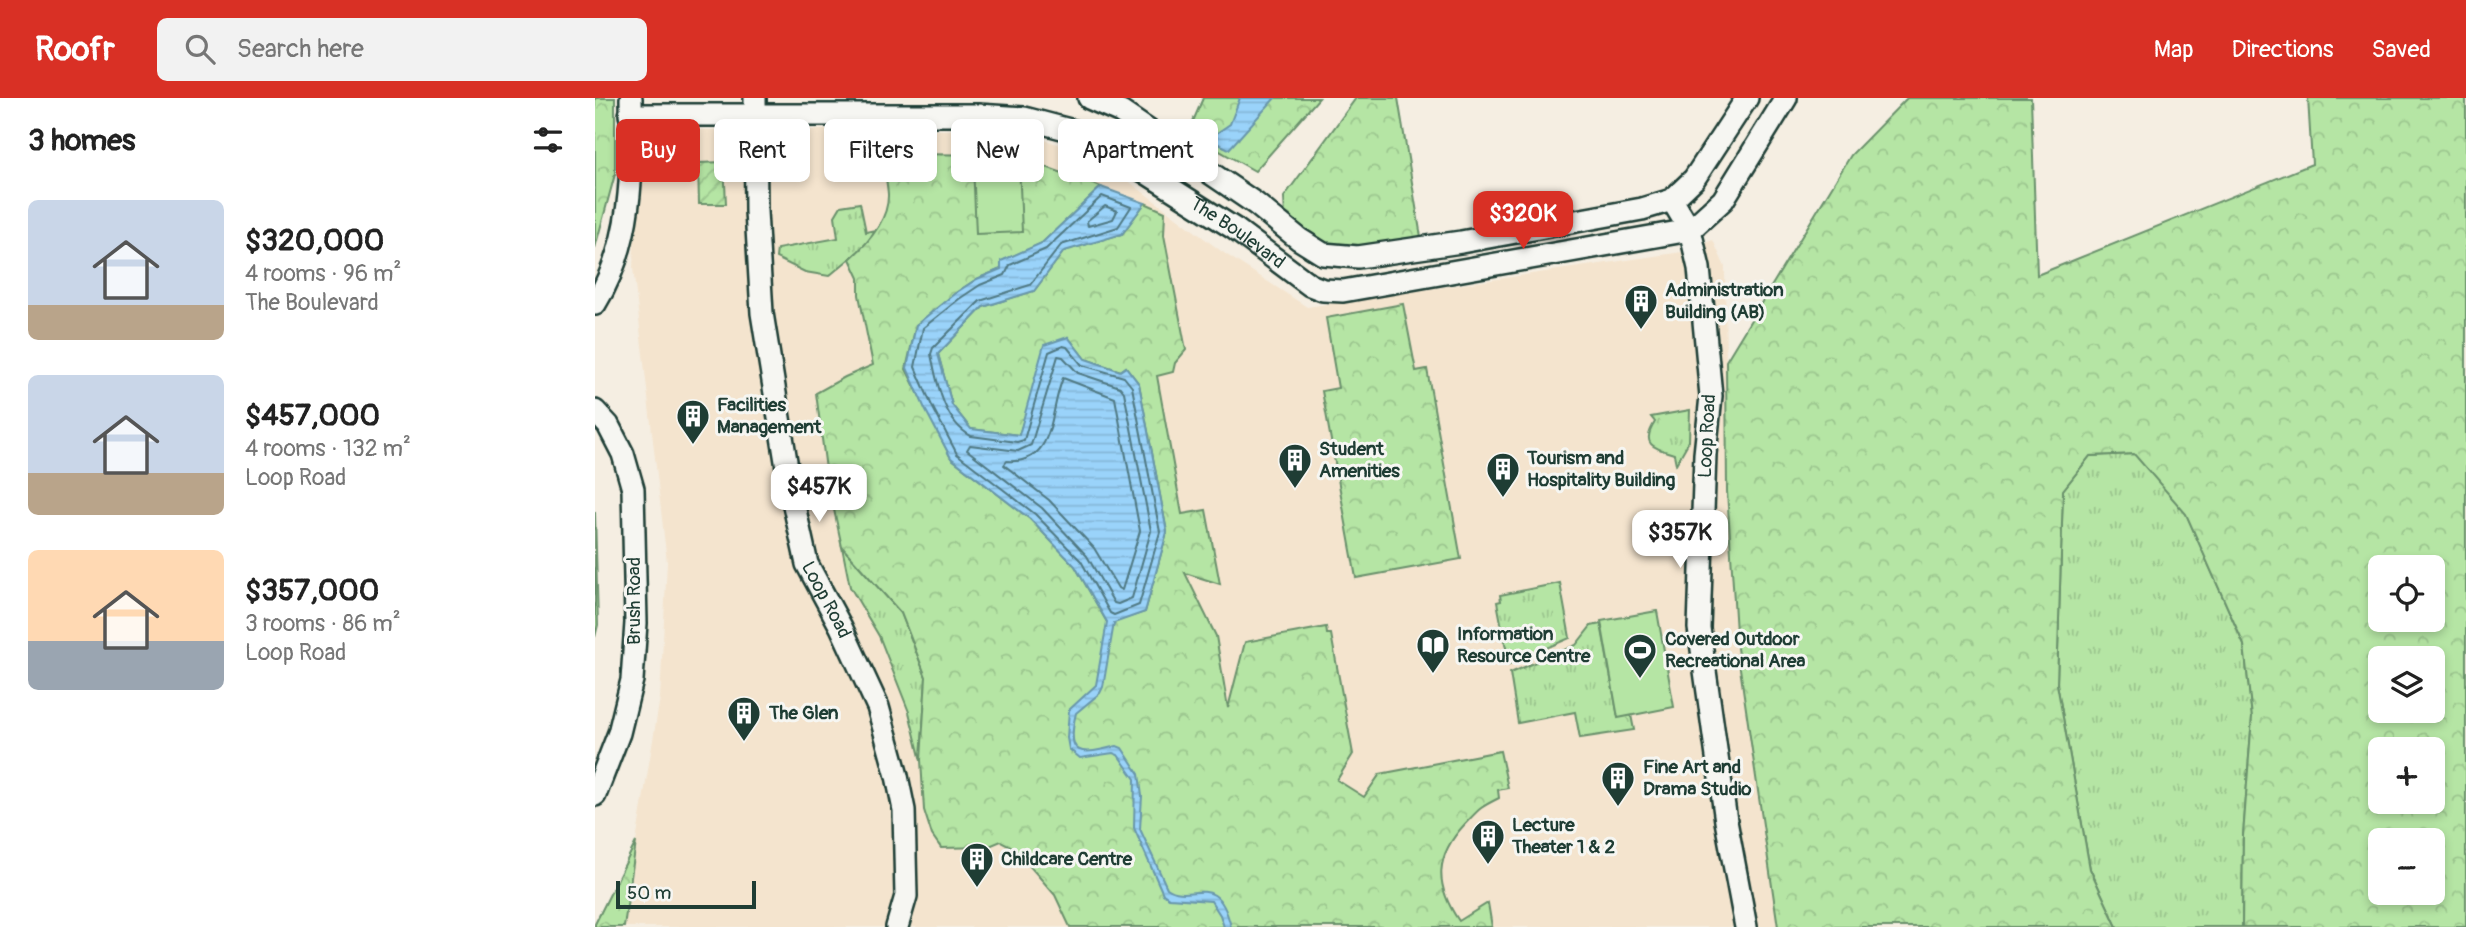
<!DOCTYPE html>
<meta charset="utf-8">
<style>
body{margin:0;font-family:Pangolin,sans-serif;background:#f2f2f2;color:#222;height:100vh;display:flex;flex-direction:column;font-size:26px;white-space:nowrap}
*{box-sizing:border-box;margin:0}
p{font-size:23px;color:#767676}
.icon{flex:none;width:38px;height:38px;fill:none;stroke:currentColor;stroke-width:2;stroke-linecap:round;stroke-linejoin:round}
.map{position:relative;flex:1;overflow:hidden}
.drawer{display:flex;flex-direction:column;background:#fff;width:595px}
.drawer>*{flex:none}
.hud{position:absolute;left:21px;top:21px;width:665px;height:63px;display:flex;gap:14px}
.tools{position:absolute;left:1773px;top:457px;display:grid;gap:14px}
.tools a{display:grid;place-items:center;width:77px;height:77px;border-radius:10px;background:#fff;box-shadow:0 4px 10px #0003;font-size:35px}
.scale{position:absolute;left:21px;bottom:18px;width:140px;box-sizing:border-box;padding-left:7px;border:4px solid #1f3d34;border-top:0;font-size:19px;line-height:24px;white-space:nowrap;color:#1f3d34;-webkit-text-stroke:5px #f6f6f2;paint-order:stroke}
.price{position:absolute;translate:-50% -60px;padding:0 16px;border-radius:14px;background:#fff;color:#222;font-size:23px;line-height:46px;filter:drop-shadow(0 2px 4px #0008)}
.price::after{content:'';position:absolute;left:50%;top:42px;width:21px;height:16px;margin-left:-10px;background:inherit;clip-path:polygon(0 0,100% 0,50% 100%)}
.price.current{background:#d93025;color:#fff}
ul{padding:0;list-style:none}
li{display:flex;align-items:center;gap:21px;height:175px;padding:0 28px}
li span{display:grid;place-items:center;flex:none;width:196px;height:140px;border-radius:10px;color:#555}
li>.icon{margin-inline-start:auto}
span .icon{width:84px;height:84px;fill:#fffc;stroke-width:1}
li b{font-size:30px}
h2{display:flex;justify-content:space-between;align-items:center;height:84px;padding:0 28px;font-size:30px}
.chip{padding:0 24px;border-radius:10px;background:#fff;box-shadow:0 4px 10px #0003;font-size:24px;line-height:63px}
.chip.current{background:#d93025;color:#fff}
header{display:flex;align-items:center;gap:42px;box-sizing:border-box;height:98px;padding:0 35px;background:#d93025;color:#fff}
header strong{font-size:33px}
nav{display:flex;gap:38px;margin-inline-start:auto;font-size:24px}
.search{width:490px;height:63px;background:#f2f2f2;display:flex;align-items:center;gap:18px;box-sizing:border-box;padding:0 24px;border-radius:10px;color:#767676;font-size:26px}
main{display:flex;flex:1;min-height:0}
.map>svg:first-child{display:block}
.built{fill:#f4e4ce}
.grass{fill:url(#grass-tufts);stroke:#6a916c;stroke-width:2}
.forest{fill:url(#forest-crowns);stroke:#6a916c;stroke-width:2;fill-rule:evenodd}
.garden{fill:url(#garden-furrows);stroke:#6a916c;stroke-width:2}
.pitch{fill:#b5e5a4;stroke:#6a916c;stroke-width:2}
.water{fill:url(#water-rules);stroke:#6997ab;stroke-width:2}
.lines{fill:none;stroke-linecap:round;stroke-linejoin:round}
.shore{stroke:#507983;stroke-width:2}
.minor-casing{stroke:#1f3d34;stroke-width:26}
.minor{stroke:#f6f6f2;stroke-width:21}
.labels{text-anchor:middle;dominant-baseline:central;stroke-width:6;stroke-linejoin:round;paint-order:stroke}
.street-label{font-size:19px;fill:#1f3d34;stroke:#f6f6f2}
.poi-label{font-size:19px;font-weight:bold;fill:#1f3d34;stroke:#f6f6f2;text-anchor:start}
</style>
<header>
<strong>Roofr</strong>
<div class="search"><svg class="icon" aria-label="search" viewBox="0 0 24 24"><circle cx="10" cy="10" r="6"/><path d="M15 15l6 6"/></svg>Search here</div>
<nav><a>Map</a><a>Directions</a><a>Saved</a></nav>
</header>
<main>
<section class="drawer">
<h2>3 homes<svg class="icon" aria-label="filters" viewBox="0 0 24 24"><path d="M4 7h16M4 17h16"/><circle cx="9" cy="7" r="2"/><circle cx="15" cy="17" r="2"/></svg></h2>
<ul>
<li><span style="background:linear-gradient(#c9d6e8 75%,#b9a48a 0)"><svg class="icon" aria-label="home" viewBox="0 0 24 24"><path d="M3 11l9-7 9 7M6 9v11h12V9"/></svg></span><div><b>$320,000</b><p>4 rooms · 96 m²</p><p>The Boulevard</p></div></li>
<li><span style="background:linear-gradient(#c9d6e8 70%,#b9a48a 0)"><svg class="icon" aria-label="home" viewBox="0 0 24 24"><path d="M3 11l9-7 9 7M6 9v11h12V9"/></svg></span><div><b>$457,000</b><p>4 rooms · 132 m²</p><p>Loop Road</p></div></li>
<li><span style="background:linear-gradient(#ffd9b3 65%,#9aa5b1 0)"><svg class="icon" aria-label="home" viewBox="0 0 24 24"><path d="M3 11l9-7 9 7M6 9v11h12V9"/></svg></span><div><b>$357,000</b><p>3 rooms · 86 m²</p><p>Loop Road</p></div></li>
</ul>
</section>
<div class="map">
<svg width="1871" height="829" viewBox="0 0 1871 829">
<defs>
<pattern id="grass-tufts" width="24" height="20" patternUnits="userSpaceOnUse" patternTransform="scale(1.75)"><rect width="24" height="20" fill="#b5e5a4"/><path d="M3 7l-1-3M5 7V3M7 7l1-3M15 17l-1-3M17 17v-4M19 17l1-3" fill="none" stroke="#9bc58e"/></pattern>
<pattern id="forest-crowns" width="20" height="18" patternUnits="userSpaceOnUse" patternTransform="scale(1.75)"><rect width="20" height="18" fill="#b5e5a4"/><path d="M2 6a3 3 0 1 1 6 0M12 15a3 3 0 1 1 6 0" fill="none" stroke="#9bc58e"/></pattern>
<pattern id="garden-furrows" width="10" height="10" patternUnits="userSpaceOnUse" patternTransform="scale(1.75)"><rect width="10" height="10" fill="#b5e5a4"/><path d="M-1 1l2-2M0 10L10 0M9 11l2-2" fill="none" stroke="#9bc58e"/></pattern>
<pattern id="water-rules" width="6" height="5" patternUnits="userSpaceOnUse" patternTransform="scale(1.75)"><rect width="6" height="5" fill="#9ad3fa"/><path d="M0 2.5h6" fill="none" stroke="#84b6d7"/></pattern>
</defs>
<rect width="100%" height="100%" fill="#f5eee2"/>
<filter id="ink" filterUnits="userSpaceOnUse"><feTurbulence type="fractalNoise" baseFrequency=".0143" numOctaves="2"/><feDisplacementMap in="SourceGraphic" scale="14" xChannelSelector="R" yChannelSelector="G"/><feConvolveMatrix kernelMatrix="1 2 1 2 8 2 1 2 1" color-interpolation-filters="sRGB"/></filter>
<g filter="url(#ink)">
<!-- built -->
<path class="built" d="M 44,32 L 416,32 L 499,57 L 626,153 L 712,209 L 1087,154 L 1118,142 L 1130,169 L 1132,393 L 1142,550 L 1183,829 L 29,829 L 41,744 L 65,600 L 72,464 L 38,170 Z"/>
<!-- grass -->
<path class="grass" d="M 265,105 L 271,134 L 280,132 L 271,147 L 234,178 L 210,174 L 181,160 L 182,151 L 243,140 L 240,118 L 246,108 Z
M 1095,312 L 1094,343 L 1081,366 L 1079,356 C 1059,350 1045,347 1060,324 L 1056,319 Z
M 1540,356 L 1591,415 L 1649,547 L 1657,619 L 1648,738 L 1647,829 L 1522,829 L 1495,771 L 1462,586 L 1468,392 L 1495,358 Z
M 247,449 L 306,515 L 331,579 L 326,663 L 314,614 L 284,538 L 255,489 Z
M 965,485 L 975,540 L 914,566 L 902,504 L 906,503 L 905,497 Z
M 1006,526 L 1023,619 L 1036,617 L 1039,632 L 985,640 L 980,614 L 923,625 L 915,575 L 981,547 L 996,528 Z"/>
<!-- forest -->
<path class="forest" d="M 0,0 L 20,0 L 20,76 L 0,150 Z
M 608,0 L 724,0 L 660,73 L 593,35 Z
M 761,0 L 803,0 L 826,139 C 793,146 748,158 717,140 C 707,134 699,126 690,119 L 689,99 Z
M 1312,0 L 1436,0 L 1442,177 L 1717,66 L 1713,0 L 1871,0 L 1871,829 L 1647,829 L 1648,738 L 1657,619 L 1649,547 L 1591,416 L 1539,356 L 1495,358 L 1468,392 L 1462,586 L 1495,771 L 1522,829 L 1183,829 L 1142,550 L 1132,393 L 1131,263 L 1256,57 ZM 1785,469 L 1838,469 L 1838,522 L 1785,522 ZM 1785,560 L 1838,560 L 1838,612 L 1785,612 ZM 1785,651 L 1838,651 L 1838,704 L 1785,704 ZM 1785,742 L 1838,742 L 1838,794 L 1785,794 Z
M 304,56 L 418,57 L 506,89 L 447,145 L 407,163 L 406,171 L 382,181 L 362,194 L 321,227 L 311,271 L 356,360 L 435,421 L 480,468 L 513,526 L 550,514 L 572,434 L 544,286 L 531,269 L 526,273 L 490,261 L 473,239 L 436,299 L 424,337 L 376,331 L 357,307 L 343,256 L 388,209 L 439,193 L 469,153 L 527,136 L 550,105 L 570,114 L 569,137 L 591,252 L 580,265 L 578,274 L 562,278 L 587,416 L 611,412 L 625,486 L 590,475 L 621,538 L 633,610 L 650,544 L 731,529 L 732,536 L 736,536 L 758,656 L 742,682 L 769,699 L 785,676 L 905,653 L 913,690 L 903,692 L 904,700 C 884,710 885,710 870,726 C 840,758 839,786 864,823 L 893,805 L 897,829 L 475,829 L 460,797 L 419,750 L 406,743 L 392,749 L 346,750 L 337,737 L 329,712 L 326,662 L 331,579 L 306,515 L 247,449 L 232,379 L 221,295 L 250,279 L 278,267 L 264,197 L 264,180 L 255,161 C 273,145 294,122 293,96 C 292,84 289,70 288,58 Z
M 808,206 L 821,273 L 832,271 L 866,461 L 761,480 L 727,293 L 743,290 L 731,220 Z
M 0,414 L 3,527 L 0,539 Z
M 41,744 L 29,829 L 0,829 L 0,826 Z"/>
<!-- garden -->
<path class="garden" d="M 129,64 L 131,106 L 104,106 L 103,65 Z"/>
<!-- pitch -->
<path class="pitch" d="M 378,65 L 424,65 L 427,134 L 381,136 Z
M 1062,513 L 1079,609 L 1023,620 L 1006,523 Z"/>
<!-- water -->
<path class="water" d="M 645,0 L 680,0 L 634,51 L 613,41 L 635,26 Z
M 506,89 L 550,105 L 527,136 L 469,153 L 439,193 L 388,209 L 343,256 L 357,307 L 376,331 L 424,337 L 449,247 L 473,239 L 490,261 L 525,273 L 531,269 L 544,286 L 572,434 L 550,514 L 519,525 L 508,589 L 505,595 L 481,615 C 470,660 486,657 522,648 L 527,650 L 544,676 L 547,698 L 545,731 L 572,790 C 596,807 622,770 636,829 L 629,829 L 625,817 L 616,803 L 574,800 L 568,796 L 539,730 L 540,681 L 523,657 L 518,655 L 485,660 L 474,651 L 472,640 L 474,612 L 501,587 L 512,524 L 480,468 L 435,421 L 356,360 L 330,311 L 312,270 L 321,227 L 359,196 L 382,181 L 406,171 L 406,163 L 447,145 Z"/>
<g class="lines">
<!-- shore -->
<path class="shore" d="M 507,98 L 536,109 L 523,129 L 466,147 L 435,187 L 385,203 L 338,250 L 336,256 C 342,284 348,323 376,338 L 422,344 L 429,342 L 454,254 L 468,248 L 472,249 L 487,267 L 529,279 L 537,289 L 565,434 L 544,507 L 519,517 L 515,515 L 486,463 L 440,416 L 362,356 L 337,308 L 320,269 L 328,230 L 364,201 L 385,187 L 410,177 L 415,167 L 451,151 Z
M 510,108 L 522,113 L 518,121 L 493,128 L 492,123 Z
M 463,258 L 468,259 L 483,275 L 525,289 L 529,294 L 556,433 L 537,500 L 523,506 L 519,505 L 492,458 L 447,410 L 372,352 L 375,347 L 423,353 L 436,347 Z
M 468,280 L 520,300 L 545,433 L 527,492 L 523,490 L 499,450 L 454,402 L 409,367 L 412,363 C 461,367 454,313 468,280 Z"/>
<defs>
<g id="minor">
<path id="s1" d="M 160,0 L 161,113 L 167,215 L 196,394 L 212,466 L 246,529 L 283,609 L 302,678 L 309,712 L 311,798 L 302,829"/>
<path d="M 494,0 L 526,14 L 661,106 L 704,141 L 728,156 L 763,159 L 866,144 L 1047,111 L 1077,102 L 1099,81 L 1152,0"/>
<path id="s2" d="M 35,17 L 383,17 L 429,20 L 490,36 L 640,131 L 715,187 L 728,192 L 748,193 L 1095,132 L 1128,102 L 1191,0"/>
<path d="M 1077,102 L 1095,132 L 1104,170 L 1116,298 L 1110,356 L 1104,530 L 1131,723 L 1151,829"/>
<path d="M 0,206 C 39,143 37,71 36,0"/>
<path d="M 0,313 L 13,327 L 28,356 L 38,391 L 41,525 L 37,582 L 24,635 L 0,697"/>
</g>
</defs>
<!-- minor casing -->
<use href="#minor" class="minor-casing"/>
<!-- minor -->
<use href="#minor" class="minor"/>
</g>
</g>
<!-- icons -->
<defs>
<symbol id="building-pin" viewBox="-11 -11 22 30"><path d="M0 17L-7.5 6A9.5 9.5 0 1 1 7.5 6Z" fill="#1f3d34" stroke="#f6f6f2"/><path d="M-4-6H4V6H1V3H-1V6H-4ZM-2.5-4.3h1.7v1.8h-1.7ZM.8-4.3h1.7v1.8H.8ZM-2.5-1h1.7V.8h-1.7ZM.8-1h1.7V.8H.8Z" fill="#fff"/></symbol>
<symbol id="library-pin" viewBox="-11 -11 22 30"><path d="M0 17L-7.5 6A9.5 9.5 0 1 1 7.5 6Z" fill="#1f3d34" stroke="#f6f6f2"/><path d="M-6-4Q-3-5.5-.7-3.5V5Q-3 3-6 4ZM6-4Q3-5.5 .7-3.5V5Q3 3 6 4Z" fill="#fff"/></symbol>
<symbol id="stadium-pin" viewBox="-11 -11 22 30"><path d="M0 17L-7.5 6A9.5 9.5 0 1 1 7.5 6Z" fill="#1f3d34" stroke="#f6f6f2"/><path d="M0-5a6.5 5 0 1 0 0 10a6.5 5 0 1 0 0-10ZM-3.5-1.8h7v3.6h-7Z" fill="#fff"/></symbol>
</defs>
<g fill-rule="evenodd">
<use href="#building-pin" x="1027" y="184" width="38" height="52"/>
<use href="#building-pin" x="79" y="299" width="38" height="52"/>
<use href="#building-pin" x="681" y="343" width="38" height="52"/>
<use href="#building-pin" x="889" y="352" width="38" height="52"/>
<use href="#library-pin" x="819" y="528" width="38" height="52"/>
<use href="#stadium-pin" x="1026" y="533" width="38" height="52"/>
<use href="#building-pin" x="130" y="596" width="38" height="52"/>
<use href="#building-pin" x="1004" y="661" width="38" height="52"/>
<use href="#building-pin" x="874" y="719" width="38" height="52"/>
<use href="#building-pin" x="363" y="742" width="38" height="52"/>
</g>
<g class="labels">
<!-- street labels -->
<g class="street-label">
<text stroke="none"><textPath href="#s2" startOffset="639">The Boulevard</textPath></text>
<text transform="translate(1112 338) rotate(-87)">Loop Road</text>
<text stroke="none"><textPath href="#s1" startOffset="511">Loop Road</textPath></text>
<text transform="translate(39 503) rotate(-90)">Brush Road</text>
</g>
<!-- poi labels -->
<g class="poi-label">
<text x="1070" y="192">Administration<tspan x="1070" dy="22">Building (AB)</tspan></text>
<text x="122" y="307">Facilities<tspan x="122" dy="22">Management</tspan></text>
<text x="724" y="351">Student<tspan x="724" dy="22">Amenities</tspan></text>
<text x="932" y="360">Tourism and<tspan x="932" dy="22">Hospitality Building</tspan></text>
<text x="862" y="536">Information<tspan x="862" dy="22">Resource Centre</tspan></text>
<text x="1070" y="541">Covered Outdoor<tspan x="1070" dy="22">Recreational Area</tspan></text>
<text x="174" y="615">The Glen</text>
<text x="1048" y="669">Fine Art and<tspan x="1048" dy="22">Drama Studio</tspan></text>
<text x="917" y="727">Lecture<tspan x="917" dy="22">Theater 1 &amp; 2</tspan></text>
<text x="406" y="761">Childcare Centre</text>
</g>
</g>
</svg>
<div class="tools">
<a><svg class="icon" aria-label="locate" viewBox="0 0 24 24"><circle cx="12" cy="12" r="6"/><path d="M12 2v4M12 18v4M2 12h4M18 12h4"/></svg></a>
<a><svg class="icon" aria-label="layers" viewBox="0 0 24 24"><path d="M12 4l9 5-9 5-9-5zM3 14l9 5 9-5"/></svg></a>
<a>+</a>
<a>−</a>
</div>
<div class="scale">50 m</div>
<b class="price current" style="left:928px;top:153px">$320K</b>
<b class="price" style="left:224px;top:426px">$457K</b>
<b class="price" style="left:1085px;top:472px">$357K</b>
<div class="hud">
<a class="chip current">Buy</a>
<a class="chip">Rent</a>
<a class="chip">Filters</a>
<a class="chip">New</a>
<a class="chip">Apartment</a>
</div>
</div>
</main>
